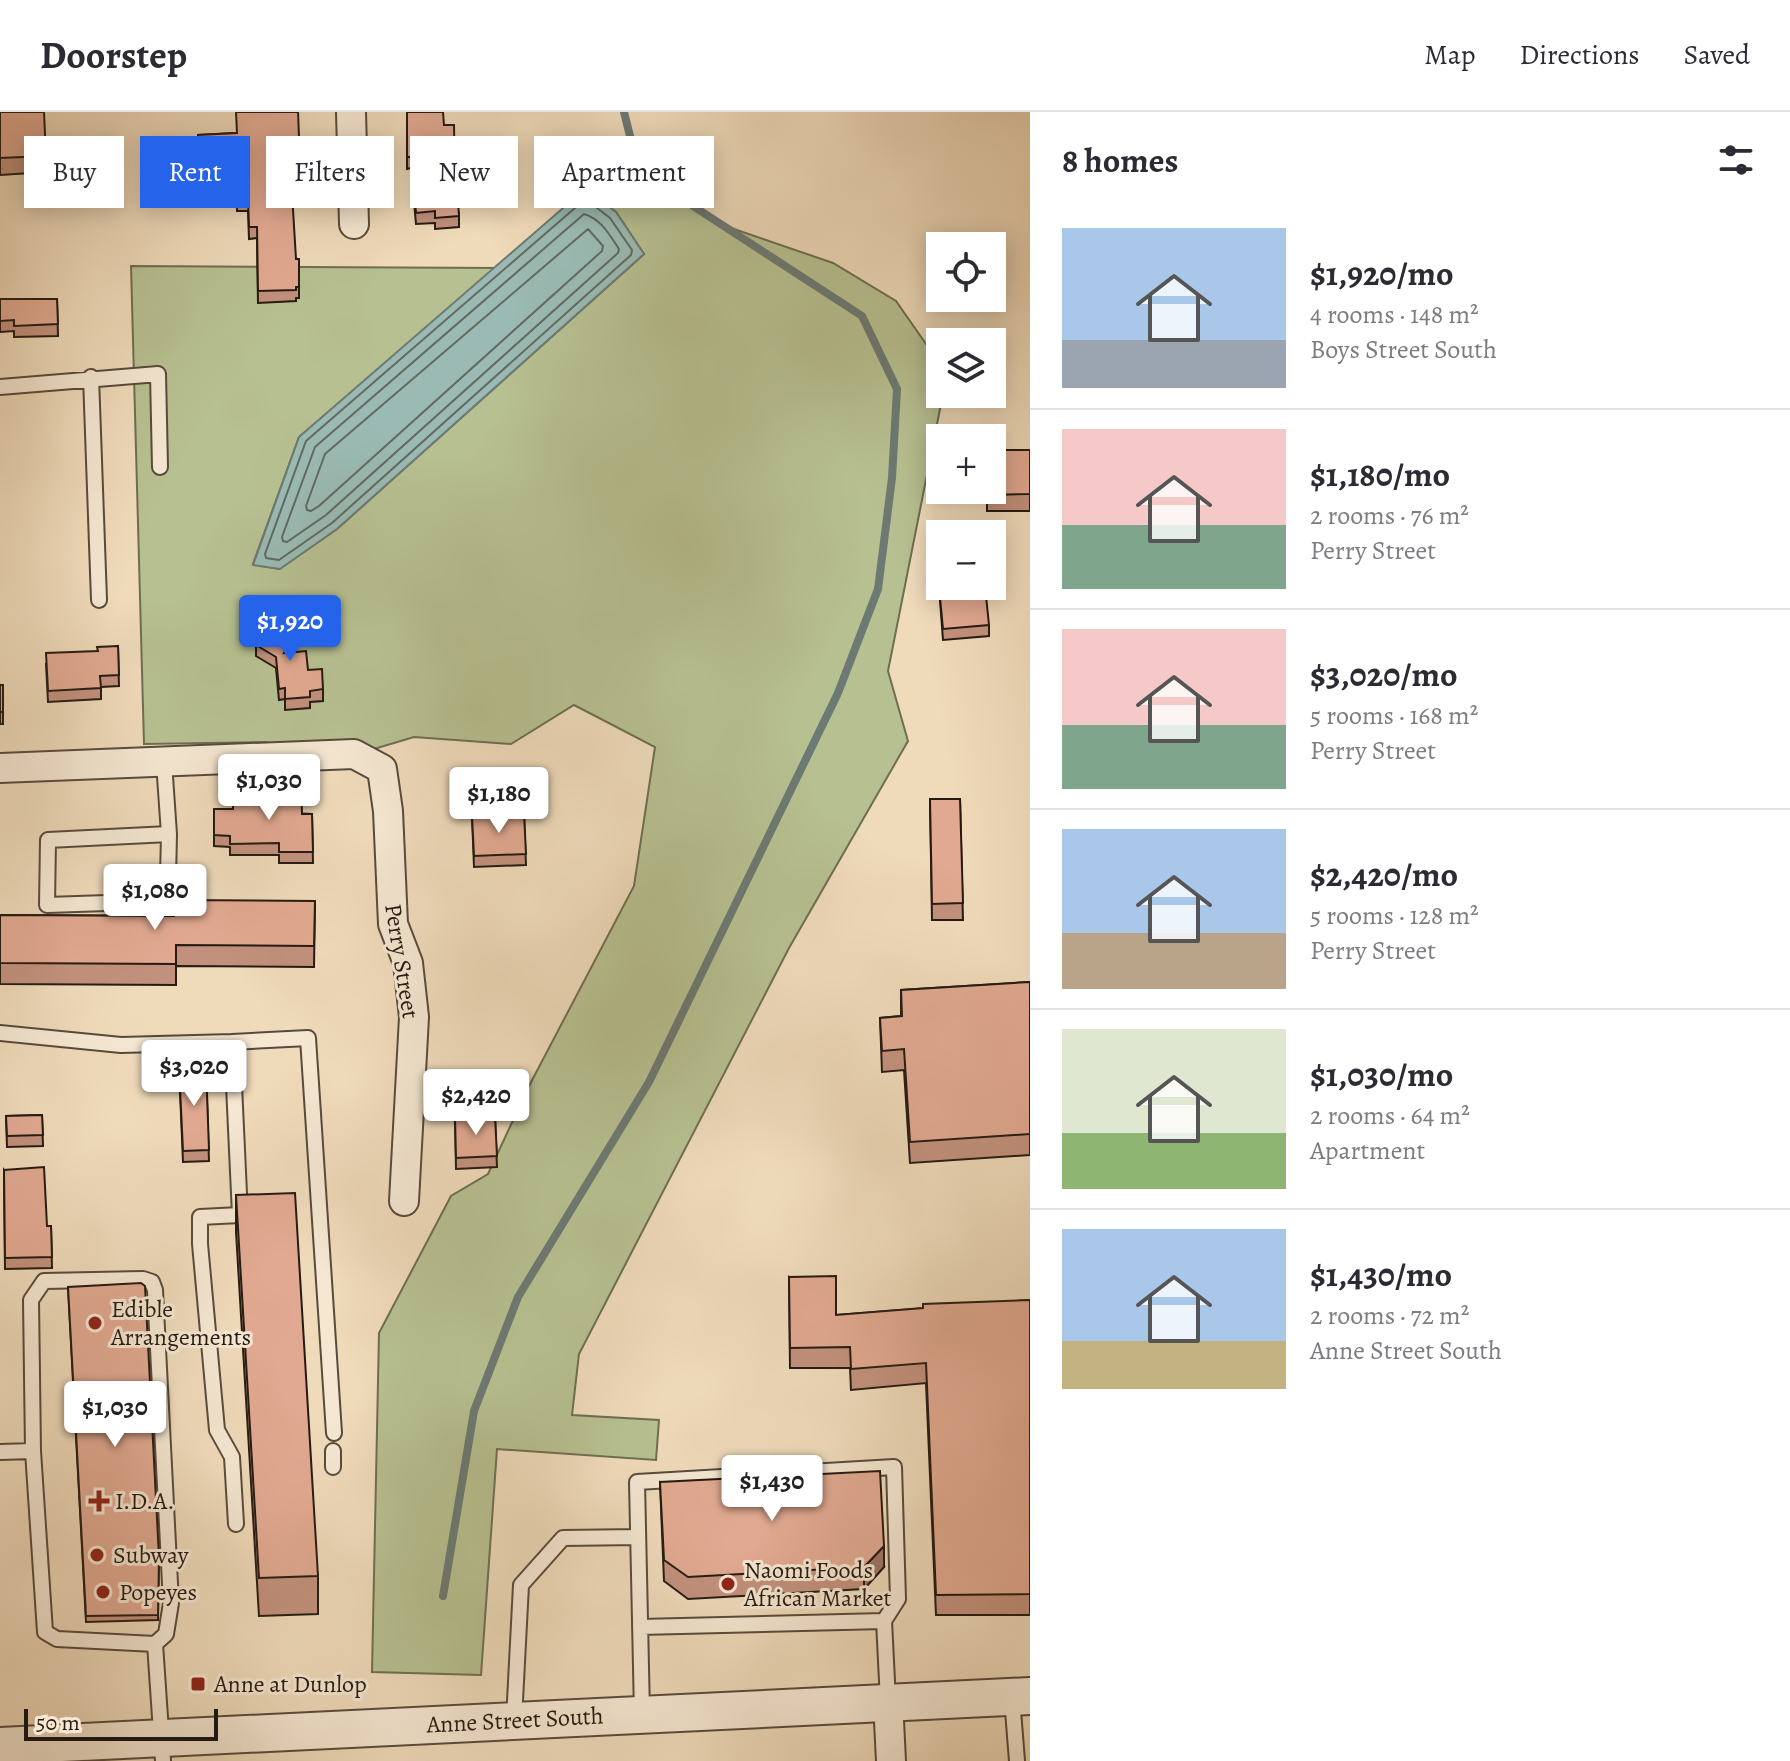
<!DOCTYPE html>
<meta charset="utf-8">
<style>
body{margin:0;font-family:Alegreya,serif;background:#f2f2f3;color:#2b2b33;height:100vh;display:flex;flex-direction:column;font-size:30px;white-space:nowrap}
*{box-sizing:border-box;margin:0}
p{font-size:26px;color:#7c7c81}
.icon{flex:none;width:44px;height:44px;fill:none;stroke:currentColor;stroke-width:2;stroke-linecap:round;stroke-linejoin:round}
.map{position:relative;flex:1;overflow:hidden}
.side{display:flex;flex-direction:column;background:#fff;width:760px}
.side>*{flex:none}
.banner{position:absolute;left:24px;top:24px;width:760px;height:72px;display:flex;gap:16px}
.buttons{position:absolute;left:926px;top:120px;display:grid;gap:16px}
.buttons a{display:grid;place-items:center;width:80px;height:80px;border-radius:0px;background:#fff;box-shadow:0 4px 20px #0003;font-size:40px}
.scale{position:absolute;left:24px;bottom:20px;width:194px;box-sizing:border-box;padding-left:8px;border:4px solid #261b12;border-top:0;font-size:22px;line-height:28px;white-space:nowrap;color:#261b12;-webkit-text-stroke:6px #f5e7d2;paint-order:stroke}
.price{position:absolute;translate:-50% -68px;padding:0 18px;border-radius:8px;background:#fff;color:#222;font-size:26px;line-height:52px;filter:drop-shadow(0 2px 4px #0008)}
.price::after{content:'';position:absolute;left:50%;top:48px;width:24px;height:18px;margin-left:-12px;background:inherit;clip-path:polygon(0 0,100% 0,50% 100%)}
.price.current{background:#2563eb;color:#fff}
ul{padding:0;list-style:none}
li{display:flex;align-items:center;gap:24px;height:200px;padding:0 32px}
li+li{border-top:2px solid #e1e1e2}
li span{display:grid;place-items:center;flex:none;width:224px;height:160px;border-radius:0px;color:#555}
li>.icon{margin-inline-start:auto}
span .icon{width:96px;height:96px;fill:#fffc;stroke-width:1}
li b{font-size:34px}
h2{display:flex;justify-content:space-between;align-items:center;height:96px;padding:0 32px;font-size:34px}
.chip{padding:0 28px;border-radius:0px;background:#fff;box-shadow:0 4px 20px #0003;font-size:28px;line-height:72px}
.chip.current{background:#2563eb;color:#fff}
header{display:flex;align-items:center;gap:48px;box-sizing:border-box;height:112px;padding:0 40px;background:#fff;border-bottom:2px solid #e1e1e2}
header strong{font-size:38px}
nav{display:flex;gap:44px;margin-inline-start:auto;font-size:28px}
main{display:flex;flex:1;min-height:0}
.map>svg:first-child{display:block}
.green{fill:#b7c091;stroke:#6e6e52;stroke-width:2}
.water{fill:#9abab3;stroke:#6c7a73;stroke-width:2}
.lines{fill:none;stroke-linecap:round;stroke-linejoin:round}
.shore{stroke:#606a62;stroke-width:2}
.stream{stroke:#6c7a73;stroke-width:8}
.service-casing{stroke:#584b3c;stroke-width:18}
.minor-casing{stroke:#584b3c;stroke-width:32}
.tertiary-casing{stroke:#584b3c;stroke-width:40}
.service{stroke:#f5e7d2;stroke-width:14}
.minor{stroke:#f5e7d2;stroke-width:28}
.tertiary{stroke:#f5e7d2;stroke-width:36}
.wall{fill:#c2917d;stroke:#261b12;stroke-width:2}
.shaded-wall{fill:#9e7666;stroke:#261b12;stroke-width:2}
.building{fill:#e1a991;stroke:#261b12;stroke-width:2}
.poi-dot{fill:#8f2418;stroke:#f5e7d2;stroke-width:3}
.labels{text-anchor:middle;dominant-baseline:central;stroke-width:6;stroke-linejoin:round;paint-order:stroke}
.street-label{font-size:24px;fill:#261b12;stroke:#f5e7d2}
.poi-label{font-size:24px;fill:#261b12;stroke:#f5e7d2;text-anchor:start}
</style>
<header>
<strong>Doorstep</strong>
<nav><a>Map</a><a>Directions</a><a>Saved</a></nav>
</header>
<main>
<div class="map">
<svg width="1030" height="1649" viewBox="0 0 1030 1649">
<rect width="100%" height="100%" fill="#efdaba"/>
<filter id="stains"><feTurbulence type="fractalNoise" baseFrequency=".0025" numOctaves="4"/><feColorMatrix values="0 0 0 0 .2 0 0 0 0 .09 0 0 0 0 .02 0 0 0 .5 -.17"/></filter>
<radialGradient id="worn" r=".72"><stop offset=".6" stop-color="#630" stop-opacity="0"/><stop offset="1" stop-color="#630" stop-opacity=".3"/></radialGradient>
<!-- green -->
<path class="green" d="M 655,75 L 734,117 L 833,151 L 896,189 L 940,252 L 940,282 L 943,282 L 888,559 L 908,629 L 789,836 L 579,1242 L 572,1303 L 659,1308 L 656,1348 L 497,1337 L 481,1563 L 372,1560 L 379,1221 L 451,1084 L 488,1062 L 529,974 L 634,774 L 655,635 L 574,593 L 511,632 L 414,625 L 344,646 L 265,630 L 144,632 L 131,154 L 497,156 L 299,325 L 253,452 L 279,457 L 337,417 L 644,142 L 616,100 L 585,77 Z"/>
<!-- water -->
<path class="water" d="M 585,77 L 616,100 L 644,142 L 337,417 L 280,457 L 253,453 L 299,325 Z"/>
<g class="lines">
<!-- shore -->
<path class="shore" d="M 583,89 L 588,89 L 610,106 L 632,138 L 631,143 L 332,411 L 279,448 L 266,446 L 265,442 L 306,329 Z
M 584,102 C 601,107 609,122 619,137 L 618,141 L 326,403 L 287,430 L 283,429 L 282,425 L 315,335 Z
M 588,117 L 603,134 L 602,139 L 319,394 L 311,399 L 307,398 L 306,394 L 325,342 Z"/>
<!-- stream -->
<path class="stream" d="M 443,1484 L 474,1299 L 518,1185 L 649,970 L 838,581 L 878,477 L 892,366 L 897,277 L 862,204 L 693,94 L 632,32 L 624,0"/>
<defs>
<path id="service" d="M 91,265 L 99,488
M 0,275 L 158,262 L 160,355
M 164,650 L 169,722 L 168,766 L 137,790 L 47,793 L 48,728 L 169,722
M 0,921 L 121,933 L 232,930 L 240,1103 L 200,1105 L 200,1132 L 217,1318 L 232,1345 L 236,1412
M 232,930 L 308,926 L 334,1321
M 33,1339 L 31,1188 L 44,1169 L 143,1167 L 152,1170 L 155,1178 L 171,1491 L 166,1522 L 155,1532
M 0,1340 L 33,1339 L 45,1520 L 57,1527 L 155,1532 L 163,1649
M 333,1355 L 333,1339
M 640,1515 L 884,1509 L 888,1589
M 1012,1586 L 1017,1649
M 642,1601 L 637,1370 L 894,1355 L 898,1487 L 884,1509
M 514,1608 L 521,1473 L 563,1426 L 638,1425"/>
<path id="minor" d="M 351,0 L 354,112
M 0,656 L 354,642 L 382,657 L 388,699 L 393,812 L 408,851 L 414,905 L 404,1089
M 888,1589 L 891,1649"/>
<path id="tertiary" d="M 0,1634 L 1030,1584"/>
</defs>
<!-- service casing -->
<use href="#service" class="service-casing"/>
<!-- minor casing -->
<use href="#minor" class="minor-casing"/>
<!-- tertiary casing -->
<use href="#tertiary" class="tertiary-casing"/>
<!-- service -->
<use href="#service" class="service"/>
<!-- minor -->
<use href="#minor" class="minor"/>
<!-- tertiary -->
<use href="#tertiary" class="tertiary"/>
</g>
<!-- wall -->
<path class="wall" d="M 0,0 L 46,44 L 46,60 L 0,63 Z
M 407,0 L 444,13 L 459,104 L 459,115 L 435,117 L 435,111 L 416,112 L 411,56 L 407,57 Z
M 236,21 L 299,25 L 299,36 L 275,37 L 276,81 L 296,147 L 299,147 L 299,186 L 296,186 L 296,189 L 258,191 L 257,126 L 249,127 L 248,99 L 237,99 L 236,57 L 199,59 L 198,23 Z
M 0,187 L 57,187 L 58,224 L 14,225 L 14,219 L 0,220 Z
M 1030,338 L 1030,399 L 987,399 L 987,378 Z
M 939,475 L 989,513 L 989,524 L 943,528 Z
M 295,532 L 290,540 L 308,558 L 323,577 L 323,589 L 310,590 L 310,596 L 285,598 L 285,587 L 279,588 L 276,556 L 256,544 L 256,533 Z
M 118,534 L 119,574 L 101,575 L 101,587 L 48,590 L 46,552 Z
M 0,573 L 3,573 L 3,612 L 0,612 Z
M 930,687 L 960,687 L 963,808 L 932,808 Z
M 214,697 L 312,702 L 313,751 L 279,751 L 279,743 L 230,743 L 230,735 L 214,734 Z
M 524,702 L 526,753 L 474,755 L 472,704 Z
M 315,789 L 314,855 L 176,854 L 176,873 L 0,872 L 0,803 L 174,804 Z
M 1030,870 L 1030,1043 L 910,1051 L 904,958 L 882,960 L 880,906 L 901,904 L 901,878 Z
M 206,954 L 209,1049 L 183,1050 L 179,955 Z
M 42,1003 L 43,1034 L 7,1035 L 6,1004 Z
M 495,1004 L 497,1055 L 456,1057 L 455,1006 Z
M 4,1058 L 47,1114 L 51,1114 L 52,1156 L 5,1157 Z
M 236,1083 L 318,1464 L 318,1502 L 259,1504 L 236,1120 Z
M 789,1165 L 836,1203 L 1030,1188 L 1030,1503 L 936,1503 L 926,1271 L 851,1278 L 850,1256 L 790,1256 Z
M 68,1175 L 159,1445 L 158,1508 L 86,1510 Z
M 660,1370 L 884,1455 L 864,1477 L 688,1487 L 664,1469 Z"/>
<!-- shaded-wall -->
<path class="shaded-wall" d="M 295,521 L 295,532 L 284,552 L 284,541 Z
M 884,1434 L 884,1455 L 864,1477 L 864,1455 Z"/>
<!-- building -->
<path class="building" d="M 0,0 L 44,0 L 46,44 L 0,46 Z
M 236,0 L 298,0 L 299,25 L 274,26 L 276,81 L 292,81 L 296,147 L 299,147 L 299,175 L 296,175 L 296,178 L 258,179 L 257,115 L 249,115 L 248,88 L 237,88 L 236,46 L 199,48 L 198,23 L 237,21 Z
M 407,0 L 443,0 L 444,13 L 454,13 L 455,74 L 457,74 L 459,104 L 435,106 L 435,99 L 416,101 L 411,45 L 407,45 Z
M 0,187 L 57,187 L 58,212 L 14,214 L 14,208 L 0,209 Z
M 992,338 L 1030,338 L 1030,382 L 987,383 L 987,378 L 992,378 Z
M 949,474 L 985,474 L 989,513 L 943,517 L 939,475 Z
M 271,507 L 295,521 L 284,541 L 306,539 L 308,558 L 322,557 L 323,577 L 310,579 L 310,585 L 285,587 L 285,576 L 279,577 L 276,545 L 256,533 Z
M 118,534 L 119,563 L 100,564 L 101,576 L 48,579 L 46,541 L 98,539 L 97,535 Z
M 0,573 L 3,573 L 3,600 L 0,600 Z
M 278,670 L 301,670 L 302,702 L 312,702 L 313,740 L 279,740 L 279,731 L 230,732 L 230,724 L 214,723 L 214,697 L 233,697 L 233,690 L 279,691 Z
M 930,687 L 960,687 L 963,791 L 932,792 Z
M 524,702 L 526,742 L 474,744 L 472,704 Z
M 174,788 L 315,789 L 314,834 L 176,833 L 176,852 L 0,851 L 0,803 L 174,804 Z
M 1030,870 L 1030,1022 L 910,1030 L 904,937 L 882,939 L 880,906 L 902,904 L 901,878 Z
M 206,954 L 209,1038 L 183,1039 L 179,955 Z
M 42,1003 L 43,1023 L 7,1024 L 6,1004 Z
M 495,1004 L 497,1044 L 456,1046 L 455,1006 Z
M 44,1055 L 47,1114 L 51,1114 L 52,1145 L 5,1146 L 4,1058 Z
M 295,1081 L 318,1464 L 259,1466 L 236,1083 Z
M 836,1164 L 836,1203 L 923,1196 L 923,1192 L 1030,1188 L 1030,1482 L 936,1483 L 926,1251 L 851,1257 L 850,1235 L 790,1236 L 789,1165 Z
M 141,1171 L 145,1174 L 159,1445 L 158,1503 L 86,1504 L 68,1175 Z
M 880,1359 L 884,1434 L 864,1455 L 688,1465 L 664,1448 L 660,1370 Z"/>
<!-- markers -->
<g class="poi-dot">
<circle cx="95" cy="1211" r="8"/>
<path d="M95 1377h8v8h8v8h-8v8h-8v-8h-8v-8h8z"/>
<circle cx="97" cy="1443" r="8"/>
<circle cx="728" cy="1472" r="8"/>
<circle cx="103" cy="1480" r="8"/>
<rect x="190" y="1564" width="16" height="16" rx="4"/>
</g>
<g class="labels">
<!-- street labels -->
<g class="street-label">
<text transform="translate(402 849) rotate(81)">Perry Street</text>
<text transform="translate(515 1608) rotate(-3)">Anne Street South</text>
</g>
<!-- poi labels -->
<g class="poi-label">
<text x="111" y="1197">Edible<tspan x="111" dy="28">Arrangements</tspan></text>
<text x="115" y="1389">I.D.A.</text>
<text x="113" y="1443">Subway</text>
<text x="744" y="1458">Naomi Foods<tspan x="744" dy="28">African Market</tspan></text>
<text x="119" y="1480">Popeyes</text>
<text x="214" y="1572">Anne at Dunlop</text>
</g>
</g>
<rect width="100%" height="100%" filter="url(#stains)"/>
<rect width="100%" height="100%" fill="url(#worn)"/>
</svg>
<div class="buttons">
<a><svg class="icon" aria-label="locate" viewBox="0 0 24 24"><circle cx="12" cy="12" r="6"/><path d="M12 2v4M12 18v4M2 12h4M18 12h4"/></svg></a>
<a><svg class="icon" aria-label="layers" viewBox="0 0 24 24"><path d="M12 4l9 5-9 5-9-5zM3 14l9 5 9-5"/></svg></a>
<a>+</a>
<a>−</a>
</div>
<div class="scale">50 m</div>
<b class="price current" style="left:290px;top:551px">$1,920</b>
<b class="price" style="left:269px;top:710px">$1,030</b>
<b class="price" style="left:499px;top:723px">$1,180</b>
<b class="price" style="left:155px;top:820px">$1,080</b>
<b class="price" style="left:194px;top:996px">$3,020</b>
<b class="price" style="left:476px;top:1025px">$2,420</b>
<b class="price" style="left:115px;top:1337px">$1,030</b>
<b class="price" style="left:772px;top:1411px">$1,430</b>
<div class="banner">
<a class="chip">Buy</a>
<a class="chip current">Rent</a>
<a class="chip">Filters</a>
<a class="chip">New</a>
<a class="chip">Apartment</a>
</div>
</div>
<section class="side">
<h2>8 homes<svg class="icon" aria-label="filters" viewBox="0 0 24 24"><path d="M4 7h16M4 17h16"/><circle cx="9" cy="7" r="2"/><circle cx="15" cy="17" r="2"/></svg></h2>
<ul>
<li><span style="background:linear-gradient(#a9c7e8 70%,#9aa5b1 0)"><svg class="icon" aria-label="home" viewBox="0 0 24 24"><path d="M3 11l9-7 9 7M6 9v11h12V9"/></svg></span><div><b>$1,920/mo</b><p>4 rooms · 148 m²</p><p>Boys Street South</p></div></li>
<li><span style="background:linear-gradient(#f6c9c9 60%,#7fa58c 0)"><svg class="icon" aria-label="home" viewBox="0 0 24 24"><path d="M3 11l9-7 9 7M6 9v11h12V9"/></svg></span><div><b>$1,180/mo</b><p>2 rooms · 76 m²</p><p>Perry Street</p></div></li>
<li><span style="background:linear-gradient(#f6c9c9 60%,#7fa58c 0)"><svg class="icon" aria-label="home" viewBox="0 0 24 24"><path d="M3 11l9-7 9 7M6 9v11h12V9"/></svg></span><div><b>$3,020/mo</b><p>5 rooms · 168 m²</p><p>Perry Street</p></div></li>
<li><span style="background:linear-gradient(#a9c7e8 65%,#b9a48a 0)"><svg class="icon" aria-label="home" viewBox="0 0 24 24"><path d="M3 11l9-7 9 7M6 9v11h12V9"/></svg></span><div><b>$2,420/mo</b><p>5 rooms · 128 m²</p><p>Perry Street</p></div></li>
<li><span style="background:linear-gradient(#dfe7d0 65%,#8fb573 0)"><svg class="icon" aria-label="home" viewBox="0 0 24 24"><path d="M3 11l9-7 9 7M6 9v11h12V9"/></svg></span><div><b>$1,030/mo</b><p>2 rooms · 64 m²</p><p>Apartment</p></div></li>
<li><span style="background:linear-gradient(#a9c7e8 70%,#c2b280 0)"><svg class="icon" aria-label="home" viewBox="0 0 24 24"><path d="M3 11l9-7 9 7M6 9v11h12V9"/></svg></span><div><b>$1,430/mo</b><p>2 rooms · 72 m²</p><p>Anne Street South</p></div></li>
</ul>
</section>
</main>
